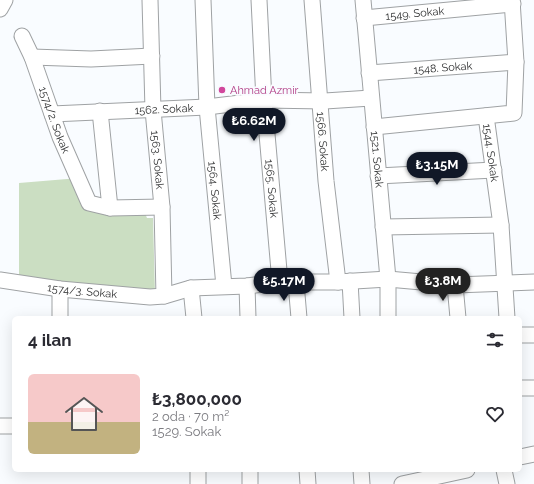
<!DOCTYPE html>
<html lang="tr">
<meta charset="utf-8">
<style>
body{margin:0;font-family:Raleway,sans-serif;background:#f2f2f3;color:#2b2b33;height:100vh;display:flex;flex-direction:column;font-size:15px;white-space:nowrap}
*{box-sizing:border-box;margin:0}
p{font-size:13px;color:#7c7c81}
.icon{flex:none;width:22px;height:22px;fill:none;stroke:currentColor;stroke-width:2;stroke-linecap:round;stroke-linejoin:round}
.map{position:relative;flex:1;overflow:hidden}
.panel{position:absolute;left:12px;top:316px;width:510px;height:156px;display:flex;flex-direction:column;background:#fff;border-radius:6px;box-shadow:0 4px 16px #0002}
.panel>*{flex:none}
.price{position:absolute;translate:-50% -34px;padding:0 9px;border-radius:14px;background:#111827;color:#fff;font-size:13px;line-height:26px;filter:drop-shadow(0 1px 2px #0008)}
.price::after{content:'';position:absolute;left:50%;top:24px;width:12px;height:9px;margin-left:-6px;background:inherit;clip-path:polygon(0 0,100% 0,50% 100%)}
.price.active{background:#222;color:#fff}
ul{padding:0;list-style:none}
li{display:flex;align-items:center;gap:12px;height:100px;padding:0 16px}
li+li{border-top:1px solid #e1e1e2}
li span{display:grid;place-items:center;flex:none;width:112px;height:80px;border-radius:6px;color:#555}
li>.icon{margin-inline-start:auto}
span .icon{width:48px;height:48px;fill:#fffc;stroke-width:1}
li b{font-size:17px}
h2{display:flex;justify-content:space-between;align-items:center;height:48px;padding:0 16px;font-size:17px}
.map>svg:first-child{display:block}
.green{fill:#cbdec2}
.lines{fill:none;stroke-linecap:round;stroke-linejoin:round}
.minor-casing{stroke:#9fa2a4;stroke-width:17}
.minor{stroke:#fff;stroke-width:15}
.hotel-dot{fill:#d1479c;stroke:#f9fcff;stroke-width:1.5}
.labels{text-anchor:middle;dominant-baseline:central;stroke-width:3.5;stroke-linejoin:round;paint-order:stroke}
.street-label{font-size:11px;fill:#2f3031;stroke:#f9fcff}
.hotel-label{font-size:11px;fill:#b23c85;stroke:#f9fcff;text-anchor:start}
</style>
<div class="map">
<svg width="534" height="484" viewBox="0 0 534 484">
<rect width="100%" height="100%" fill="#f9fcff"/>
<!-- green -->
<path class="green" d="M 79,178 L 89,200 L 144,211 L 147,218 L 153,218 L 155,293 L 19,278 L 19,183 Z"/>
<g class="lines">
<defs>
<g id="minor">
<path id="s1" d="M 150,0 L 153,110 L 162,207 L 164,296"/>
<path id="s2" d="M 203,0 L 207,107 L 224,286"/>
<path id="s3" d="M 259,0 L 264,100 L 280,282"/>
<path id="s4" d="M 312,0 L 326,181 L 338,282"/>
<path id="s5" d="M 363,0 L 388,279 L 388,318"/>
<path d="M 0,9 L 5,0"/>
<path id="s6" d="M 364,18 L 513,4"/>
<path id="s7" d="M 22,36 L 32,57 L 60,137 L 89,203 L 110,208 L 162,207"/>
<path d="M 32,57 L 91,59 L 152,56"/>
<path id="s8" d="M 369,73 L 516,62"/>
<path d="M 100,111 L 110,208"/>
<path id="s9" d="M 52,114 L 207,107 L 264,100 L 325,101 L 371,98"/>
<path id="s10" d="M 486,116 L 501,225 L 507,318"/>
<path d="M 374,127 L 514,113 L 516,62 L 512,0"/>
<path d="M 378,176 L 494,170"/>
<path d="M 383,227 L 501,225"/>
<path id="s11" d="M 0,280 L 60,289 L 150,297 L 164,296 L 191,288 L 247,286 L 280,282 L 338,282 L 388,279 L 455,285 L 534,282"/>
<path d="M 350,281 L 352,318"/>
<path d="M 296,283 L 299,318"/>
<path d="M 455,285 L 458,318"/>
<path d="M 247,286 L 248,318"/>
<path d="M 191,288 L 194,318"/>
<path d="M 60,318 L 60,289"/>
<path d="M 520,335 L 534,335"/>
<path d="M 520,388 L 534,388"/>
<path d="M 0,426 L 14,426"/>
<path d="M 520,457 L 534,454"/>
<path d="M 198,470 L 198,484"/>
<path d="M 250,470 L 250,484"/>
<path d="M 307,470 L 308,484"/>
<path d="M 361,470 L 362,484"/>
<path d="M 504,470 L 507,484"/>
<path d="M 402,484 L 467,470"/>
</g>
</defs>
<!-- minor casing -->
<use href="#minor" class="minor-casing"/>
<!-- minor -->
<use href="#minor" class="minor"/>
</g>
<!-- markers -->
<circle class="hotel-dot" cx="222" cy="90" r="4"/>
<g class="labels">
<!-- street labels -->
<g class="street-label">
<text stroke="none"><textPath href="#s6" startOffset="51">1549. Sokak</textPath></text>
<text stroke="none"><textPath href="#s8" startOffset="74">1548. Sokak</textPath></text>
<text stroke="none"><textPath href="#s9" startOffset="112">1562. Sokak</textPath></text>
<text stroke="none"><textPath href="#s7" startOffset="90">1574/2. Sokak</textPath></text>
<text stroke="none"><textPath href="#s4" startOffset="142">1566. Sokak</textPath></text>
<text stroke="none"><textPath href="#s10" startOffset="37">1544. Sokak</textPath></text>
<text stroke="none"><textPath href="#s5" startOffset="160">1521. Sokak</textPath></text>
<text stroke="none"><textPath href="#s1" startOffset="160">1563. Sokak</textPath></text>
<text stroke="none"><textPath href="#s3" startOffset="189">1565. Sokak</textPath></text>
<text stroke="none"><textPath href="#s2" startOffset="191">1564. Sokak</textPath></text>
<text stroke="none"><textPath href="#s11" startOffset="83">1574/3. Sokak</textPath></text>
</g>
<!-- hotel labels -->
<g class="hotel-label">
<text x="230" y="90">Ahmad Azmir</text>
</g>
</g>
</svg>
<b class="price" style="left:254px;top:142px">₺6.62M</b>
<b class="price" style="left:437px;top:186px">₺3.15M</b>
<b class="price" style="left:284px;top:302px">₺5.17M</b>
<b class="price active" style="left:443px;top:302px">₺3.8M</b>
<section class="panel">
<h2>4 ilan<svg class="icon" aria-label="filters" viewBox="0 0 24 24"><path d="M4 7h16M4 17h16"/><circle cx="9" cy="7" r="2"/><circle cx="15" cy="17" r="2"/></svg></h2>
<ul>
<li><span style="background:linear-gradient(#f6c9c9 60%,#c2b280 0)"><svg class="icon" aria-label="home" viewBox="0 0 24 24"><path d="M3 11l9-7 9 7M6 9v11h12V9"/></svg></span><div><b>₺3,800,000</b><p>2 oda · 70 m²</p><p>1529. Sokak</p></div><svg class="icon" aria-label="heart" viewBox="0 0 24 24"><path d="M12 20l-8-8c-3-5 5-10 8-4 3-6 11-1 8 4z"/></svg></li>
</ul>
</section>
</div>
